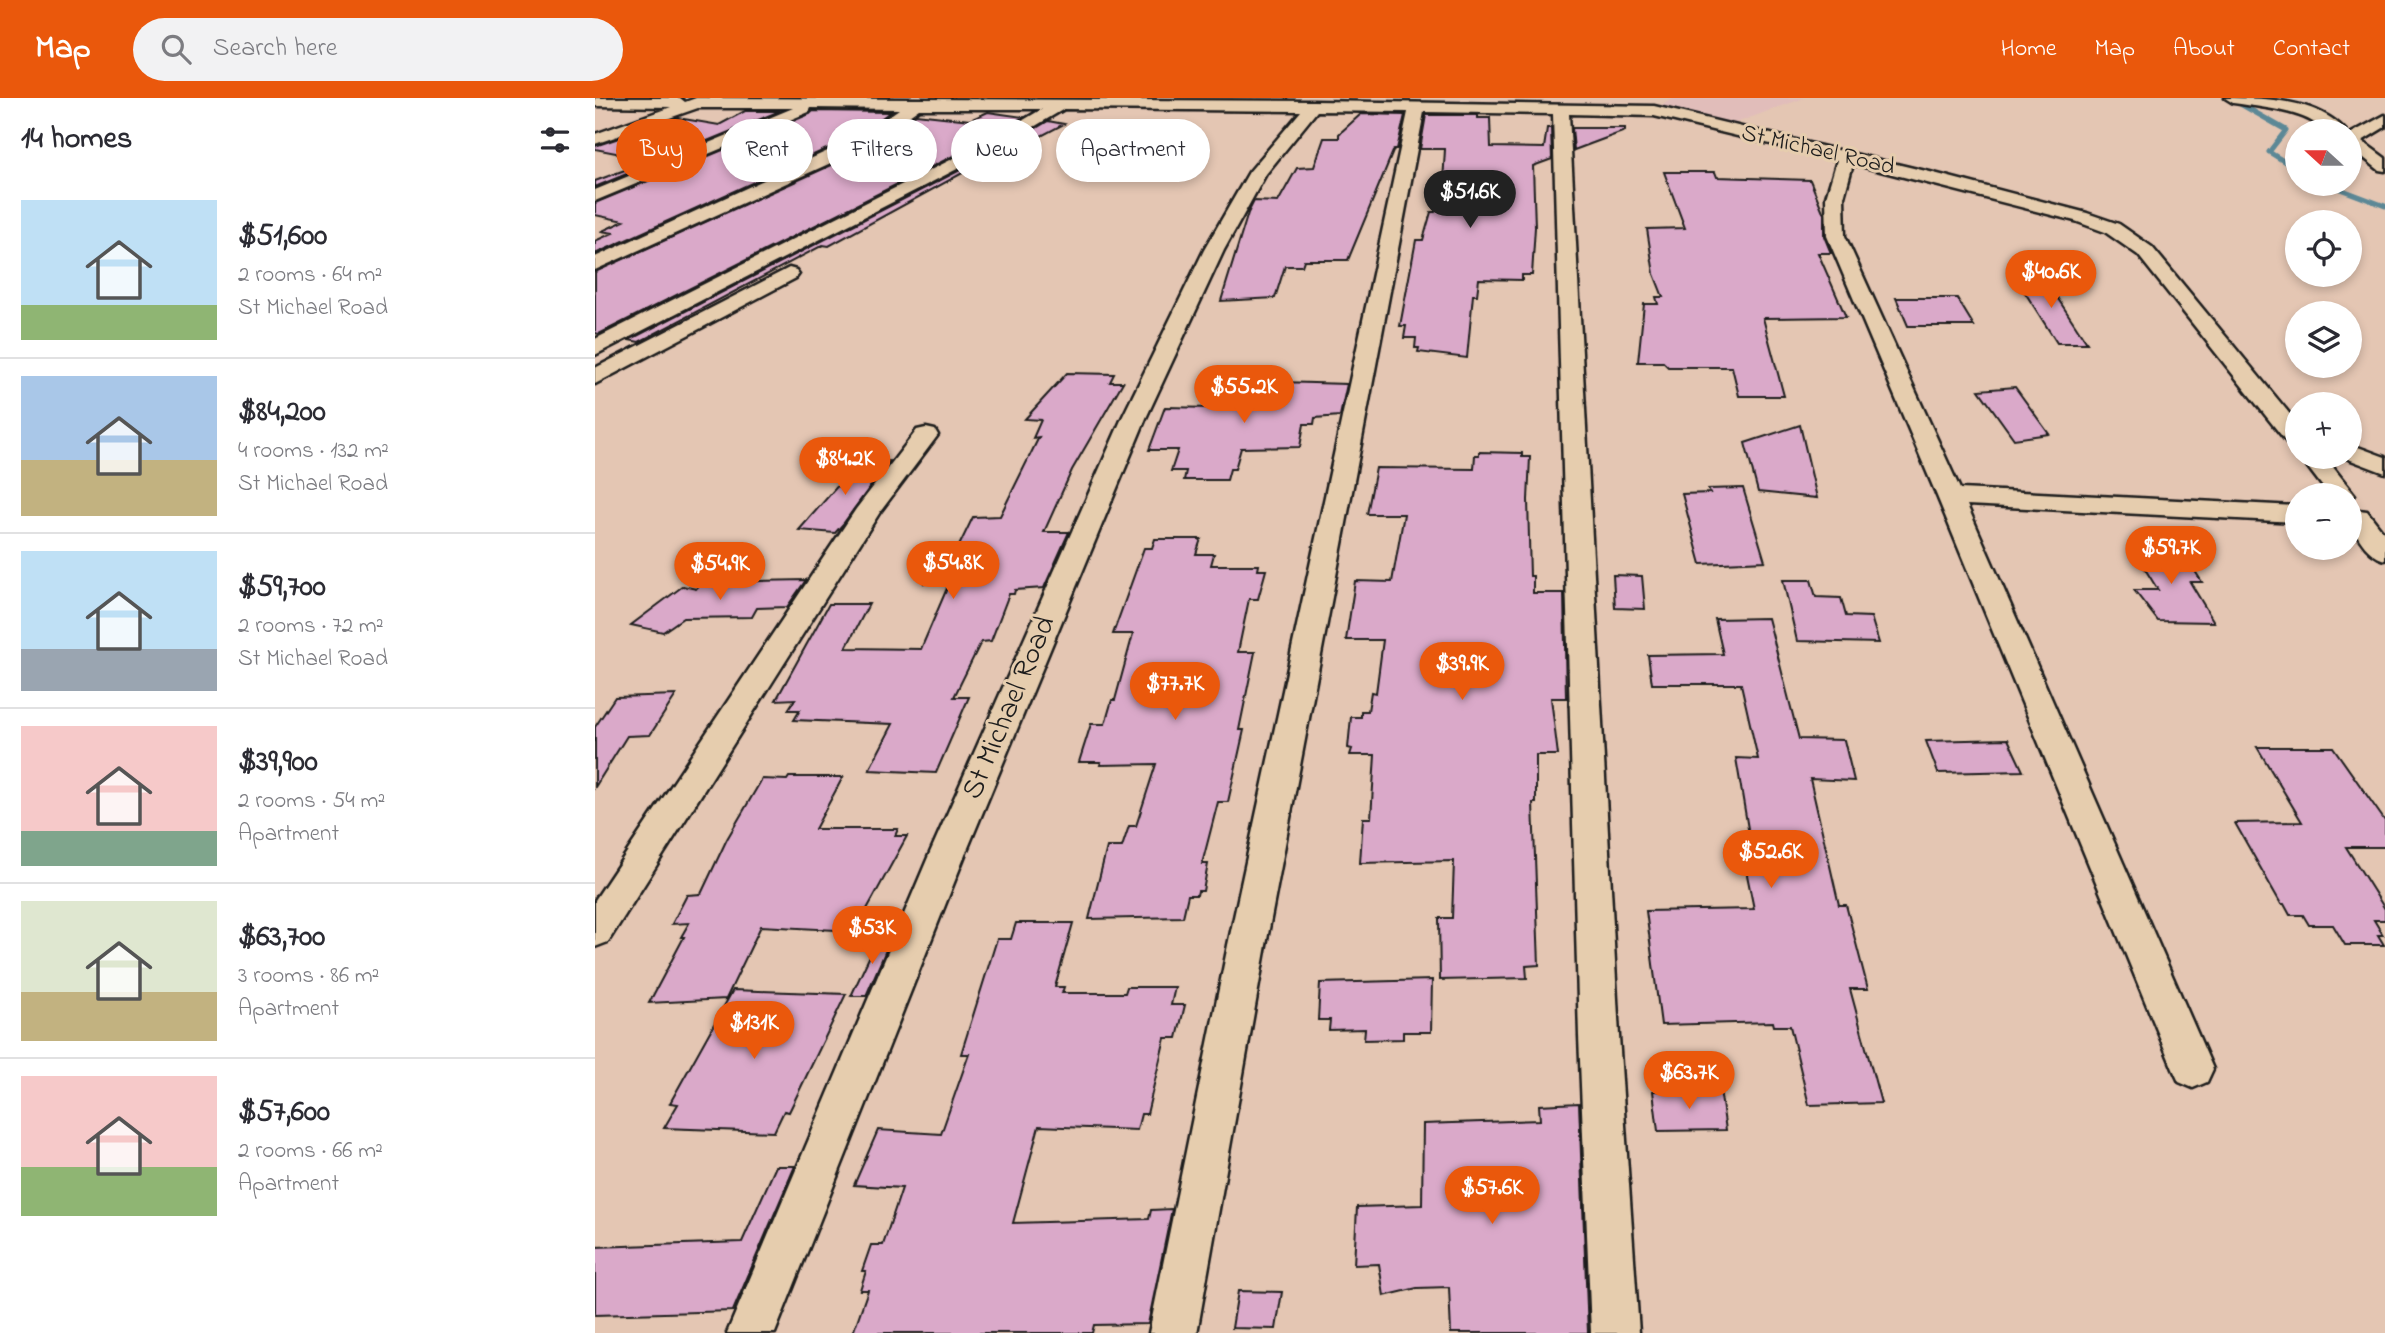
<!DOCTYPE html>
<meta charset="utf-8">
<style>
body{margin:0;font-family:"Indie Flower",sans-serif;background:#f2f2f3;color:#2b2b33;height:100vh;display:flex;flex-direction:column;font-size:26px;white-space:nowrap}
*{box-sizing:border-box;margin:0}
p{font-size:23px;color:#7c7c81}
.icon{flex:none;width:38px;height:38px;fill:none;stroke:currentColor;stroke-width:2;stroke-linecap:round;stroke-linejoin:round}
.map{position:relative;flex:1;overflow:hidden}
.panel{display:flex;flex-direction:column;background:#fff;width:595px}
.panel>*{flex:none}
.guide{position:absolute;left:21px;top:21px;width:665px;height:63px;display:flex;gap:14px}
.needle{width:46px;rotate:291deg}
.tools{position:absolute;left:1690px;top:21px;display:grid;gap:14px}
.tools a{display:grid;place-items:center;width:77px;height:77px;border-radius:50%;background:#fff;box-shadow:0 4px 10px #0003;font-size:35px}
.price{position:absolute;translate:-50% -60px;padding:0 16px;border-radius:24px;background:#ea580c;color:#fff;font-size:23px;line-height:46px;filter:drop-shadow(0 2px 4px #0008)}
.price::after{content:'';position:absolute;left:50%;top:42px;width:21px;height:16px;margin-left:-10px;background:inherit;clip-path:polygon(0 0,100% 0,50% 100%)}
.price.selected{background:#222;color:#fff}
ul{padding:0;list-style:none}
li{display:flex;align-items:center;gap:21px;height:175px;padding:0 21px}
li+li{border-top:2px solid #e1e1e2}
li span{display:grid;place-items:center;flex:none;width:196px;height:140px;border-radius:0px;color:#555}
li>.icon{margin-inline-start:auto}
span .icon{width:84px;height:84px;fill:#fffc;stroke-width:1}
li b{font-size:30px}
h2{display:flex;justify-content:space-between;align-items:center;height:84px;padding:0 21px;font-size:30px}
.tag{padding:0 24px;border-radius:32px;background:#fff;box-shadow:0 4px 10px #0003;font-size:24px;line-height:63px}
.tag.selected{background:#ea580c;color:#fff}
header{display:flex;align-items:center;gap:42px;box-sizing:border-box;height:98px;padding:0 35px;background:#ea580c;color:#fff}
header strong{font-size:33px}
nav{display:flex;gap:38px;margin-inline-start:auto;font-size:24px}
.search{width:490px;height:63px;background:#f2f2f3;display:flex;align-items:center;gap:18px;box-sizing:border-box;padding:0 24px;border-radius:38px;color:#7c7c81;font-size:26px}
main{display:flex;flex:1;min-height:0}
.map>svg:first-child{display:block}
.built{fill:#e1bdba}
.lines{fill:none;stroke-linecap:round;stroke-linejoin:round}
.stream{stroke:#5c8896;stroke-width:5}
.building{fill:#daa9c9;stroke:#1c1c1c;stroke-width:2}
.street-casing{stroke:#1c1c1c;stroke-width:5}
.street{fill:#e6cdae;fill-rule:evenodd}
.labels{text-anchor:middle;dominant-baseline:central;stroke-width:6;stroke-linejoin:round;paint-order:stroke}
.far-street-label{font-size:24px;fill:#1c1c1c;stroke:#e6cdae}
.street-label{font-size:30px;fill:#1c1c1c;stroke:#e6cdae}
</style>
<header>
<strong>Map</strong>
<div class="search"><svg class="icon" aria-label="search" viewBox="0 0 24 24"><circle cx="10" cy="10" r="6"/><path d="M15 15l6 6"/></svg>Search here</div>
<nav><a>Home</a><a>Map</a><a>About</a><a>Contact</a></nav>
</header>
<main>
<section class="panel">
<h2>14 homes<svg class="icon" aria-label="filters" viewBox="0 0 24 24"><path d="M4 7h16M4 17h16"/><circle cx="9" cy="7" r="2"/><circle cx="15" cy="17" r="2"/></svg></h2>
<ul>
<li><span style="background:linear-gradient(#bfe0f5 75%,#8fb573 0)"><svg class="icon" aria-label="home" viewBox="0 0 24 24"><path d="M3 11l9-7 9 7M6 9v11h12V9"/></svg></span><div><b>$51,600</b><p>2 rooms · 64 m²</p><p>St Michael Road</p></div></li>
<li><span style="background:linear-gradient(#a9c7e8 60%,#c2b280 0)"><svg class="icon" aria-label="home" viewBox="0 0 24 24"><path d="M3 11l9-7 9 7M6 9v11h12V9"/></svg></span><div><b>$84,200</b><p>4 rooms · 132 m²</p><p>St Michael Road</p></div></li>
<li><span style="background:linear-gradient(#bfe0f5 70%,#9aa5b1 0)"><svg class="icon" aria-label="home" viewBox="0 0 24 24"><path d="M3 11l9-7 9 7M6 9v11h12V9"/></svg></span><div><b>$59,700</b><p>2 rooms · 72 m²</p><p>St Michael Road</p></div></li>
<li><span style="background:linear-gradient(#f6c9c9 75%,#7fa58c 0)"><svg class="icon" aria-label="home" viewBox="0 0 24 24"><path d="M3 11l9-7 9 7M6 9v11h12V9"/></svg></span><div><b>$39,900</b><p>2 rooms · 54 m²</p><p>Apartment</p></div></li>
<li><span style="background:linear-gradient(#dfe7d0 65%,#c2b280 0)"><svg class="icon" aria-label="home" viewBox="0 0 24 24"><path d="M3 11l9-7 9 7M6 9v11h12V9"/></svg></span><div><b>$63,700</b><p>3 rooms · 86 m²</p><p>Apartment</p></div></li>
<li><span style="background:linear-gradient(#f6c9c9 65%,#8fb573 0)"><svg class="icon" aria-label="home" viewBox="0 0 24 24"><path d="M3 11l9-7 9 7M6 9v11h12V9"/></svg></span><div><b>$57,600</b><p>2 rooms · 66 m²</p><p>Apartment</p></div></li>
</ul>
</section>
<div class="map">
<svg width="1790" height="1235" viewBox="0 0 1790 1235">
<rect width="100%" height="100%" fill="#e4c6b3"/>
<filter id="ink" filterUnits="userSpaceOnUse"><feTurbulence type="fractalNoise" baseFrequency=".0143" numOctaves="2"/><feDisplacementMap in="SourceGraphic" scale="14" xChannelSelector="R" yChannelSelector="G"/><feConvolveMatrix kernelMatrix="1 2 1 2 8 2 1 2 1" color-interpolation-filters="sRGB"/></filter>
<g filter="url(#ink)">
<!-- built -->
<path class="built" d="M 1080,0 L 1209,0 L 1135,27 L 1062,9 Z"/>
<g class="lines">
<!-- stream -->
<path class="stream" d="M 1640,3 L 1691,32 L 1674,54 L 1703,72
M 1732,86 L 1790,108"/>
</g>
<!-- building -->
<path class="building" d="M 150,13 L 185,13 L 0,89 L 0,83 L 57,62 L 0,51 L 0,48 L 83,20 L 124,27 Z
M 218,13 L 295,14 L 273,30 L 236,49 L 0,156 L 0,143 L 18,135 L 7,133 L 29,123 L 0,117 L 0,105 L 215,16 Z
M 393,14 L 428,19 L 392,41 L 4,236 L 0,235 L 0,174 L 250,61 L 288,40 L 321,16 L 375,22 Z
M 766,16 L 810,17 L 802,51 L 799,51 L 753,162 L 709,162 L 707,168 L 690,168 L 680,200 L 626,203 L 653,115 L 659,103 L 683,104 L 702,70 L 719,69 L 729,40 L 744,40 L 744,36 Z
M 831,17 L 883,17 L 883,20 L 895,20 L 896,49 L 949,50 L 952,30 L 956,30 L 957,61 L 938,68 L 940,129 L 937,177 L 927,177 L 927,182 L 884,181 L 882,197 L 878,197 L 872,260 L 823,254 L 824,250 L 820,250 L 821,240 L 809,240 L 811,228 L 805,228 L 821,142 L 828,142 L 836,114 L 840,114 L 842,102 L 847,102 L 850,51 L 825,51 Z
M 453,23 L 469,26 L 389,68 L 382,67 L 234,148 L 228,147 L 44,244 L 34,242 L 406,51 Z
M 977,30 L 1030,30 L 1030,33 L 979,52 Z
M 1069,74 L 1120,74 L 1122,79 L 1215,82 L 1229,116 L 1229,138 L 1236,155 L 1223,155 L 1251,219 L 1168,220 L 1189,298 L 1144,298 L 1137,269 L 1073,269 L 1068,264 L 1043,264 L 1049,206 L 1063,206 L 1061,199 L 1068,199 L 1059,176 L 1052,131 L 1090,130 Z
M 1444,172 L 1492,245 L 1462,245 L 1424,185 Z
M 1301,200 L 1362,200 L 1379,228 L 1313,228 Z
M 472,275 L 519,276 L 515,284 L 528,284 L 477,372 L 449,434 L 474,434 L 449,490 L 420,492 L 419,496 L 414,496 L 396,543 L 387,544 L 384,548 L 359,599 L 374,599 L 341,675 L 274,672 L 298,626 L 199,622 L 205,612 L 193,612 L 200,601 L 181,602 L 234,506 L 274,506 L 251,550 L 326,551 L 356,481 L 329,485 L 332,451 L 363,450 L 378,419 L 405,418 L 444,339 L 438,340 L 446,322 L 430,321 Z
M 653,283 L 752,286 L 745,318 L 720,320 L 719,326 L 709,326 L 705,349 L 646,350 L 640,371 L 635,371 L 632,382 L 589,382 L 591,373 L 576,373 L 583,352 L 554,352 L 570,309 L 619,310 L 621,303 L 648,303 Z
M 1420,289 L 1454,336 L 1419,341 L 1384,292 Z
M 1205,327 L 1222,400 L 1163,394 L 1150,345 Z
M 884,354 L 927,355 L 927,359 L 935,359 L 933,402 L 935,478 L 938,478 L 938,495 L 969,495 L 971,600 L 956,600 L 963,657 L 941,657 L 941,705 L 938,705 L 944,867 L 931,868 L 932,880 L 845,882 L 844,820 L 857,820 L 859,763 L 765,765 L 768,720 L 776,720 L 780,657 L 755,657 L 757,651 L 753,650 L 756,619 L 766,619 L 766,613 L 773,613 L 776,594 L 781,595 L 788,542 L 751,542 L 760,483 L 797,484 L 809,416 L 772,416 L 781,370 L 879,371 L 880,357 L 884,357 Z
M 266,361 L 294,363 L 248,426 L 240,435 L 204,432 Z
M 1148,390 L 1170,463 L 1106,466 L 1087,396 L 1115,395 L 1113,391 Z
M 560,441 L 606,441 L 601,456 L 619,456 L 616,467 L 664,467 L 663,472 L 671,472 L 663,501 L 654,501 L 643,554 L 660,554 L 644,632 L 649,632 L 633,704 L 623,704 L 607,766 L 613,766 L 608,793 L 603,793 L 602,797 L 593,797 L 588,819 L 494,821 L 512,749 L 527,749 L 534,728 L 541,728 L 561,666 L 505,667 L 506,664 L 484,664 L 496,626 L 510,626 L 517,602 L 520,602 L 538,536 L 518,536 L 549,450 L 557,450 Z
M 1537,450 L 1585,450 L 1607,484 L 1595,484 L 1619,524 L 1563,523 L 1539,492 L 1563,492 Z
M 1018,477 L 1047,478 L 1050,511 L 1020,510 Z
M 211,482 L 192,509 L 162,510 L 157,519 L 88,520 L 68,534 L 36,527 L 88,488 L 101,491 L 107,484 Z
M 1188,482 L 1216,482 L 1221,499 L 1246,500 L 1251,518 L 1276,519 L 1284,545 L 1202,543 Z
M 1173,520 L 1204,641 L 1249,642 L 1259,683 L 1215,681 L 1244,807 L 1251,807 L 1273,891 L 1255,891 L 1286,1005 L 1214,1007 L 1195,928 L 1179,928 L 1178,924 L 1066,927 L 1051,813 L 1159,811 L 1151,772 L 1160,772 L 1141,660 L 1163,661 L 1146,586 L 1057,586 L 1053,557 L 1128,556 L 1120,521 Z
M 81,597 L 55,637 L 32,638 L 0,689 L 0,629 L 20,599 Z
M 1413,641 L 1428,673 L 1343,675 L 1331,643 Z
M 1662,649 L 1738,649 L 1790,723 L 1790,749 L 1751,749 L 1790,811 L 1790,822 L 1779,822 L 1788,837 L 1783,837 L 1789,847 L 1750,847 L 1738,827 L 1714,827 L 1708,817 L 1695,817 L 1689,806 L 1686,806 L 1640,725 L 1707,724 Z
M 194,679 L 248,679 L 220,731 L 303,731 L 300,738 L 312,738 L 260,833 L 166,828 L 131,901 L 54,905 L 89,839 L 86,839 L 94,825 L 77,826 L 92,797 L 106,796 L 132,741 L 167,681 L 192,682 Z
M 421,825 L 478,825 L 460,889 L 469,889 L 467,895 L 530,895 L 532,889 L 580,889 L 576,907 L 590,907 L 582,940 L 570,940 L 552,1016 L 546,1016 L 542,1032 L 444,1028 L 418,1125 L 554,1121 L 556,1112 L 577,1111 L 553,1226 L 499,1227 L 497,1235 L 258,1235 L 273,1192 L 265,1192 L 271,1173 L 267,1173 L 276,1147 L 288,1147 L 307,1090 L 259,1087 L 283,1032 L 346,1036 L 374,956 L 366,956 L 402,841 L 416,841 Z
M 285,836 L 298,836 L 271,898 L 256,898 Z
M 837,882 L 836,934 L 808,934 L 808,941 L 769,942 L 770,931 L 734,932 L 735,922 L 723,922 L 725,885 Z
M 138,892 L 251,896 L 194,1014 L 189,1013 L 179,1034 L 69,1030 L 83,1006 L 75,1005 Z
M 1125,992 L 1131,1032 L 1063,1033 L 1058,993 Z
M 984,1005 L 993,1235 L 856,1235 L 854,1189 L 822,1190 L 789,1198 L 784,1166 L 759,1167 L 762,1109 L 827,1107 L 828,1026 L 945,1022 L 944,1007 Z
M 181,1068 L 200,1068 L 138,1213 L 0,1217 L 0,1149 L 147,1144 Z
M 643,1193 L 687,1194 L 681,1231 L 637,1230 Z"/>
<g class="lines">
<defs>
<path id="street" d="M 0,0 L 85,0 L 90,4 L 101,0 L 718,3 L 1059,8 L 1335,74 L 1492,115 L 1524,126 L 1557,149 L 1703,326 L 1703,349 L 1694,347 L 1543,157 L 1510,134 L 1480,123 L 1258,66 L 1249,99 L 1250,138 L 1365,391 L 1703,408 L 1703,424 L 1372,407 L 1618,971 L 1612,984 L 1598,990 L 1584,984 L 1578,971 L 1342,398 L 1232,138 L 1231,99 L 1242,62 L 1059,18 L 974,16 L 1024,938 L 1044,1235 L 996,1235 L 984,938 L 958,16 L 829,14 L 671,847 L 602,1235 L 554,1235 L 633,847 L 813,14 L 722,13 L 671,76 L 629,152 L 551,320 L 370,757 L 180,1235 L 132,1235 L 334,757 L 527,320 L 609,152 L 654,74 L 706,13 L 469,11 L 405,49 L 0,257 L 0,241 L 393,43 L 447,11 L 324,11 L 286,38 L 249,59 L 0,172 L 0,159 L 237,51 L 274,32 L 304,11 L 216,10 L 214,14 L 0,103 L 0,92 L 198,10 L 103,10 L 0,46 L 0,36 L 76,9 L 0,8 Z
M 1630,0 C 1669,0 1723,1 1751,33 C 1725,34 1722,22 1699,16 C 1680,10 1658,8 1638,5 Z
M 1790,17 L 1790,29 L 1767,43 L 1790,60 L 1790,73 L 1784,72 L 1755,49 L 1755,36 Z
M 194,170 L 201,172 L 204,176 L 201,180 L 0,286 L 0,270 Z
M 331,330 L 340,332 L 343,337 L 285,414 L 13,844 L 0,849 L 0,802 L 261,411 L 322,332 Z
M 1755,346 L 1790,359 L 1790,375 L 1748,359 L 1755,359 Z
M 1705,359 L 1730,359 L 1760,397 L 1756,402 L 1755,397 L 1734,397 Z
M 1755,411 L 1772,413 L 1790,436 L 1790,462 C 1770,457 1755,430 1755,411 Z"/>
</defs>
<!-- street casing -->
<use href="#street" class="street-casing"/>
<!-- street -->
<use href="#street" class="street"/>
</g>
</g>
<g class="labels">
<!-- far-street labels -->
<g class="far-street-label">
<text transform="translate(1223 53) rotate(13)">St Michael Road</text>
</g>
<!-- street labels -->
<g class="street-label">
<text transform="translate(415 610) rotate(-67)">St Michael Road</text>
</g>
</g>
</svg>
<div class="tools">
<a><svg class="needle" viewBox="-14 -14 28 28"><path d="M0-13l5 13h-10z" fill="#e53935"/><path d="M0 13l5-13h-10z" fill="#7c7c81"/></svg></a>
<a><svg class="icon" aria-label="locate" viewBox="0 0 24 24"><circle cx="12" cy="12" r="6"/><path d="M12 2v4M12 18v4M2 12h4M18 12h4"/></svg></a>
<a><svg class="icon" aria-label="layers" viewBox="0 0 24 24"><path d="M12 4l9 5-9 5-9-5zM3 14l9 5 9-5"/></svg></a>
<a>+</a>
<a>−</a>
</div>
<b class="price selected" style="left:875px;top:132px">$51.6K</b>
<b class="price" style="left:1456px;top:212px">$40.6K</b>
<b class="price" style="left:649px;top:327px">$55.2K</b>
<b class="price" style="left:250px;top:399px">$84.2K</b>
<b class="price" style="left:1576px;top:488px">$59.7K</b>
<b class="price" style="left:358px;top:503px">$54.8K</b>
<b class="price" style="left:125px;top:504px">$54.9K</b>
<b class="price" style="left:867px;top:604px">$39.9K</b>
<b class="price" style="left:580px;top:624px">$77.7K</b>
<b class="price" style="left:1176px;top:792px">$52.6K</b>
<b class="price" style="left:277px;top:868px">$53K</b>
<b class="price" style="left:159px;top:963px">$131K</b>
<b class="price" style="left:1094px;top:1013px">$63.7K</b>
<b class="price" style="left:897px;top:1128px">$57.6K</b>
<div class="guide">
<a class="tag selected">Buy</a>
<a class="tag">Rent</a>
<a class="tag">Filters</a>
<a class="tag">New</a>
<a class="tag">Apartment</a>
</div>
</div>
</main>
